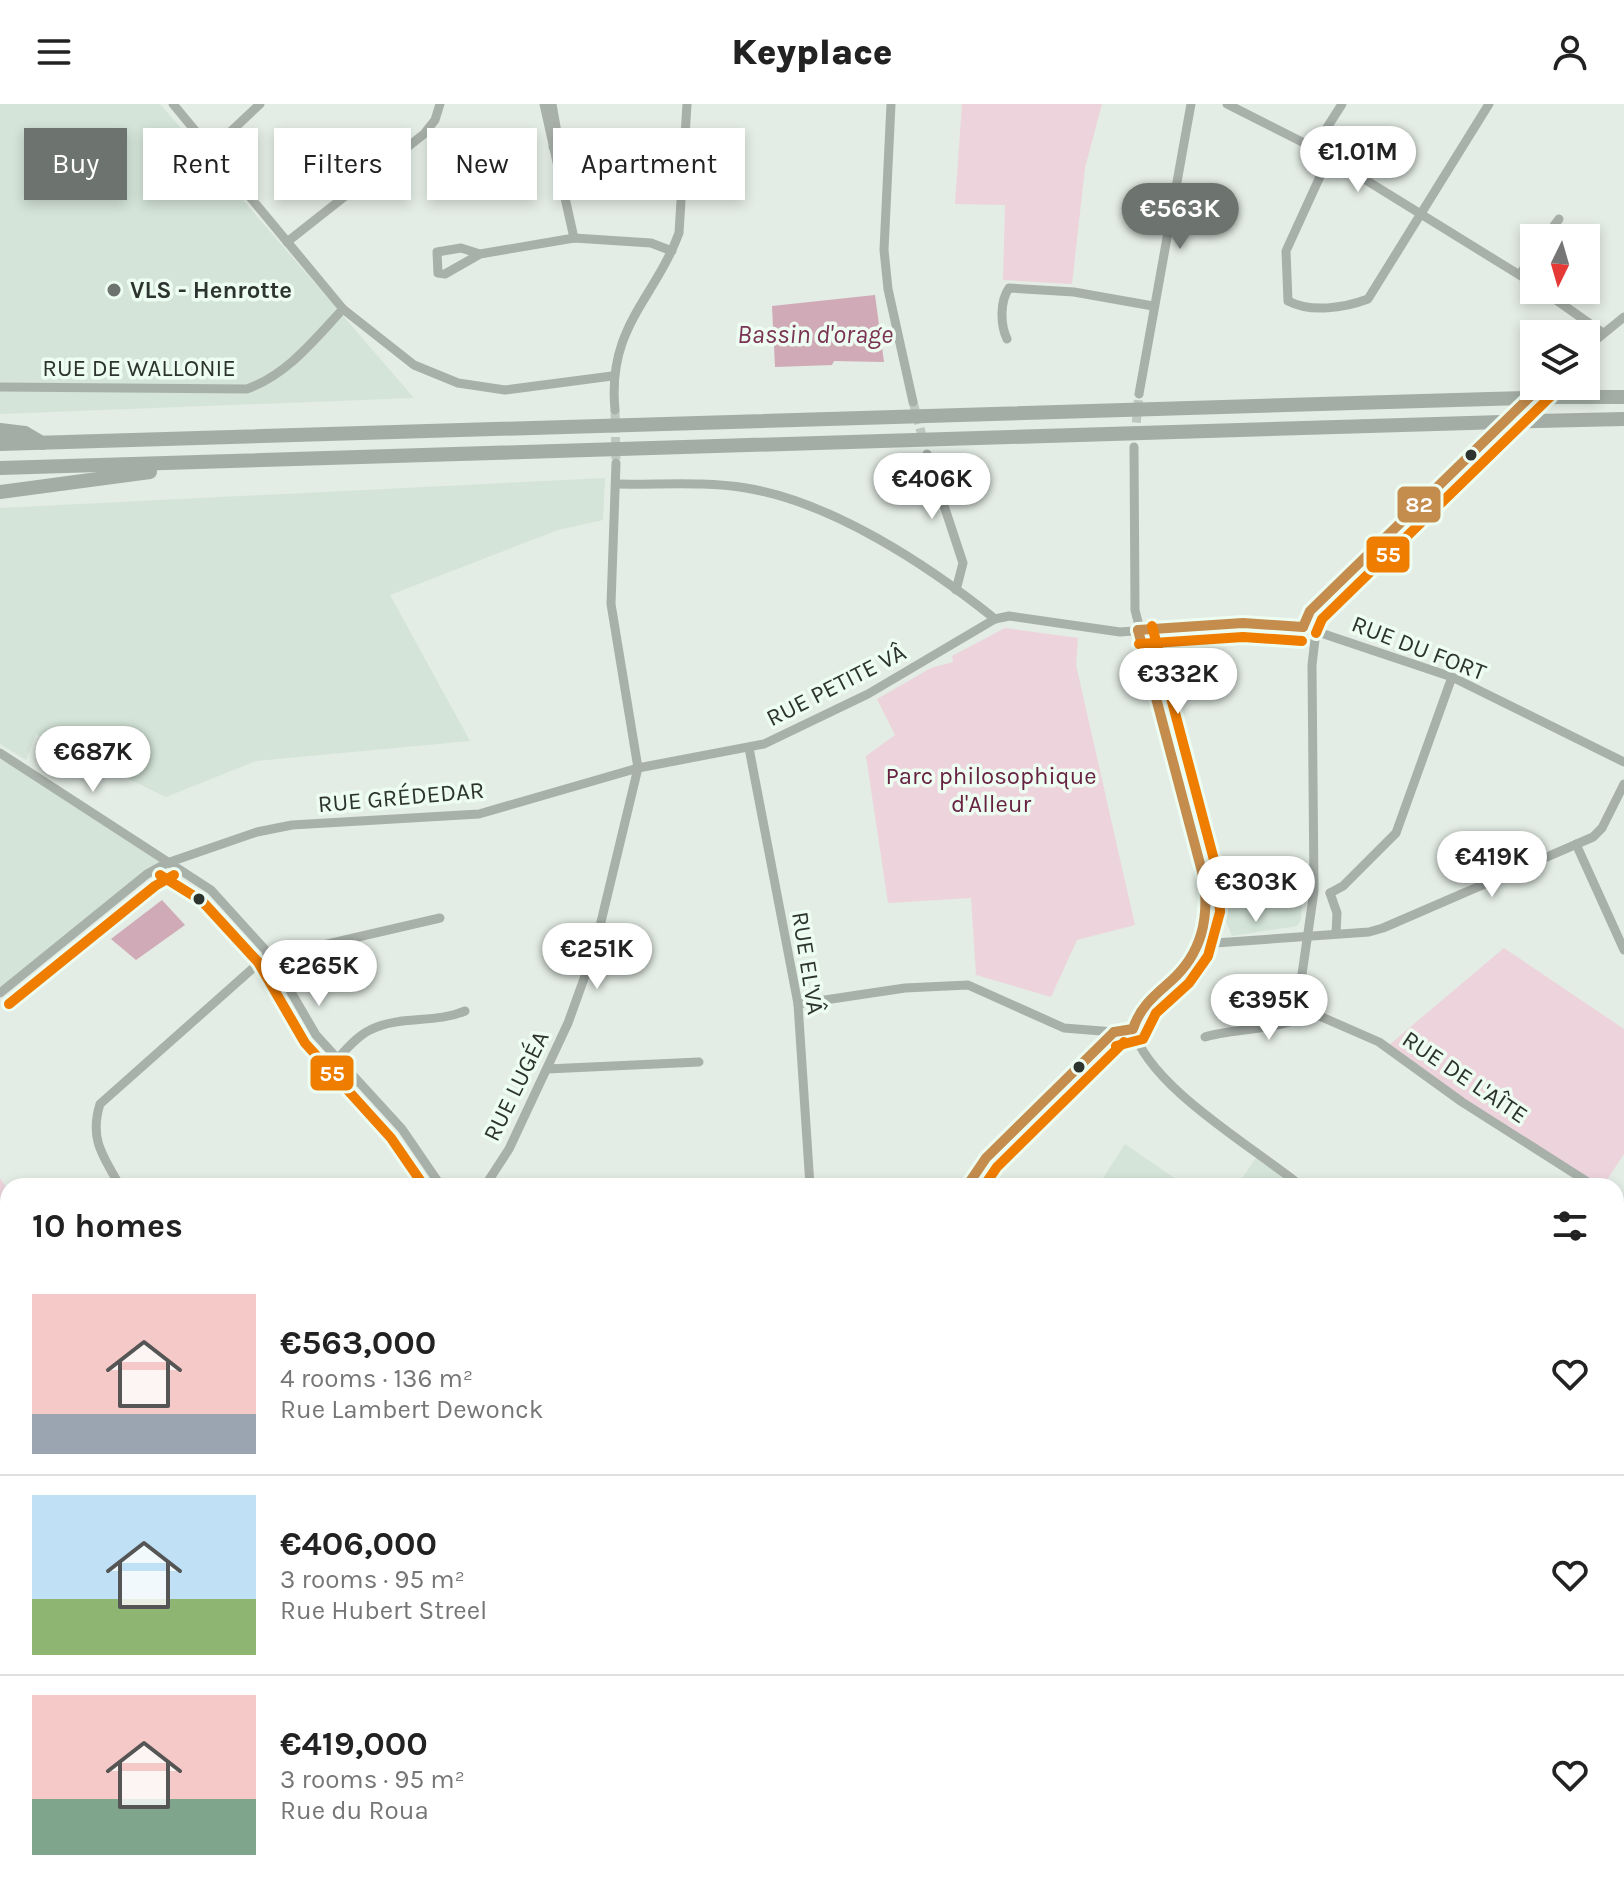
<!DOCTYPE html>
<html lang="en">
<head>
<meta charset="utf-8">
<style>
  :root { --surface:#fff; --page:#f2f2f2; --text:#222; --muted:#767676; --line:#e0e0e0; --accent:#6d746f }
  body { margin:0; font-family:Karla,sans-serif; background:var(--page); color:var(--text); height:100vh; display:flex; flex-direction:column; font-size:30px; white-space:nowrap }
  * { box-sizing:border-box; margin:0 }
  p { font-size:26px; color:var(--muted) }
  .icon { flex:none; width:44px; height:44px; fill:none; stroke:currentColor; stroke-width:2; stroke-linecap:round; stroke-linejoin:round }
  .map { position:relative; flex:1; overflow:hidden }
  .side { position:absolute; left:0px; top:1074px; width:1624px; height:714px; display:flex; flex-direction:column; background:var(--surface); border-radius:24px 24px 0 0; box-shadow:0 4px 12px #0003 }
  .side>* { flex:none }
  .top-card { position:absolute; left:24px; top:24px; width:800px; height:72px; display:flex; gap:16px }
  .needle { width:52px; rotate:185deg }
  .controls { position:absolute; left:1520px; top:120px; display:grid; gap:16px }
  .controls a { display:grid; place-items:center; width:80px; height:80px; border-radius:0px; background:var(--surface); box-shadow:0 4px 12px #0003; font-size:40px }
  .price { position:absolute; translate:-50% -68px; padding:0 18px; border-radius:28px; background:#fff; color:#222; font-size:26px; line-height:52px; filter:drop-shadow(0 2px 4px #0008) }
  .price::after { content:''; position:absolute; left:50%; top:48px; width:24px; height:18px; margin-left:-12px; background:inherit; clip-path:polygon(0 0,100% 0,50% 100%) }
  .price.selected { background:var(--accent); color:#fff }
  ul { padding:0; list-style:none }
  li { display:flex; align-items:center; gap:24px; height:200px; padding:0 32px }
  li+li { border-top:2px solid var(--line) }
  li span { display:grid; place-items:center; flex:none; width:224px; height:160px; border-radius:0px; color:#555 }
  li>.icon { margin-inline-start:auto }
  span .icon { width:96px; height:96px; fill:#fffc; stroke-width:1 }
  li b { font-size:34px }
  h2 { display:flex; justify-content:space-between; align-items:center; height:96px; padding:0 32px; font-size:34px }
  .tag { padding:0 28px; border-radius:0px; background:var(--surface); box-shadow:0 4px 12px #0003; font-size:28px; line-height:72px }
  .tag.selected { background:var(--accent); color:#fff }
  header { display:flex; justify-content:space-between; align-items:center; height:104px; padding:0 32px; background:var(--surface); font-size:36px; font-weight:800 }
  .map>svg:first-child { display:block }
  .built { fill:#d4e4d8 }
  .green { fill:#edd4dc }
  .water { fill:#d0aab7 }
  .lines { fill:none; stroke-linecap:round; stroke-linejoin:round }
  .minor-tunnel { stroke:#bfc7c1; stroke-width:9; stroke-dasharray:9 4.5; stroke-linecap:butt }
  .minor { stroke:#a8b0aa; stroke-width:9 }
  .highway { stroke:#a3ada6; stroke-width:14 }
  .highway-bridge { stroke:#a3ada6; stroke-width:14 }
  .bus-1-casing { stroke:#edfdf1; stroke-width:16 }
  .bus-2-casing { stroke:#edfdf1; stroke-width:16 }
  .bus-1 { stroke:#c48d4e; stroke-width:10 }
  .bus-2 { stroke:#ef7d00; stroke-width:10 }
  .poi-dot { fill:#6d746f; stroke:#edfdf1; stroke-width:3 }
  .bus-dot { fill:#2d332f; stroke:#edfdf1; stroke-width:3 }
  .labels { text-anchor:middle; stroke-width:7; stroke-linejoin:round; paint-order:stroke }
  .poi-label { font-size:24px; font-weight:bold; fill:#2d332f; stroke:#edfdf1; text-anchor:start }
  .street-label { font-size:24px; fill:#2d332f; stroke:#edfdf1 }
  .park-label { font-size:24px; fill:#682242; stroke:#edfdf1 }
  .water-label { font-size:26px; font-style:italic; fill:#7a3352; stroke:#edfdf1 }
  .line-badge { stroke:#edfdf1; stroke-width:3 }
  .badge-label { font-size:22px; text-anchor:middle; font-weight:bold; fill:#fff }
</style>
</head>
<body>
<header><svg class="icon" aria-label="menu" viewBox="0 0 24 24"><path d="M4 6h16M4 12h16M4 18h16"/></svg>Keyplace<svg class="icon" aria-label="person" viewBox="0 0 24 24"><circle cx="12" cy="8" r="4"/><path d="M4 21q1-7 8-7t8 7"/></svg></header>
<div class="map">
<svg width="1624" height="1787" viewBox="0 0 1624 1787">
  <rect width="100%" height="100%" fill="#e3ece5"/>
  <g class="built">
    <path d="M0,0H160L414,294L0,310Z"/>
    <path d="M605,374L603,416L558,426L390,491L470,637L256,657L166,693L36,630L26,656L0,640V404Z"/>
    <path d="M0,649L160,758L0,890Z"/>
    <path d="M1258,751L1278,780H1303L1301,816L1297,822L1232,832L1220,802L1223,799L1214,787Z"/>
    <path d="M1125,1040L1186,1082H1098Z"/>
    <path d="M1257,1052L1292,1082H1237Z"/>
  </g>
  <g class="green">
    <path d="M962,0H1102L1085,64L1072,180L1003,176L1005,101L955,100Z"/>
    <path d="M1005,524L1078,534L1076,561L1135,821L1077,836L1051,893L976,871L971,794L888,799L866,652L895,631L877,595L931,564L953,558L952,552Z"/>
    <path d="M1504,844L1624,925V1050L1603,1082H1597L1462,998L1389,941Z"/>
    <path d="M0,1074L8,1086V1398L0,1347Z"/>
    <path d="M1255,1780H1332L1309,1787H1254Z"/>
  </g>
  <g class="water">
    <path d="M875,191L884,258L834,257L832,261L775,263L772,202Z"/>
    <path d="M162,796L185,821L136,856L111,835Z"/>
  </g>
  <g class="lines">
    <g class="minor-tunnel">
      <path d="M913,298L924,339"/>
      <path d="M615,306L616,359"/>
      <path d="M1135,332L1139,290"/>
    </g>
    <g class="minor">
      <path d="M173,0L343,205L414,261L458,279L505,286L612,272"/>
      <path d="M544,0L574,134"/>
      <path d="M552,0L558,34L553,43"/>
      <path d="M891,0L884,146L888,185L913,298"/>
      <path d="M1227,0L1314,44L1534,180"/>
      <path d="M1314,44L1342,0"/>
      <path d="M211,46L260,0"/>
      <path d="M1328,55L1286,147L1288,197C1311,209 1344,204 1368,195L1489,0"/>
      <path d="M1545,134L1559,115"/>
      <path d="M287,138L424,30L435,16L440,0"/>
      <path d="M480,150L445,170L438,169L437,148L461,144L480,150L574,134L651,139L672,147"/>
      <path d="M1520,170L1534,150"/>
      <path d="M1542,186L1603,229"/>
      <path d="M1007,235C1000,220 1000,197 1009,184L1074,188L1153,202"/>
      <path d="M1586,244L1624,213"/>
      <path d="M0,283L247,285C288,270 314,236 343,205"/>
      <path d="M1139,290L1191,0"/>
      <path d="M615,306C607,223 654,196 679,129L687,0"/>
      <path d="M927,350L963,459L956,486"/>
      <path d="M616,380C658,381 704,377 746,384C832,398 928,461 995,515"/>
      <path d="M1303,523L1310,507L1541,282"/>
      <path d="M1316,527L1312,561L1314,787L1298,898L1308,907L1379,938L1462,998L1594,1082"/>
      <path d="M749,644L798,900L810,1082"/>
      <path d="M0,649L211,786L269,850L316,931L402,1025L441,1082"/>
      <path d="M1576,740L1624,846"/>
      <path d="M1330,789L1343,782L1396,729L1452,573"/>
      <path d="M1330,789L1337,809L1336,829"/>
      <path d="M1201,840L1369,828L1383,824L1593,733L1602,724L1624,680"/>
      <path d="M277,862L306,845L440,814"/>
      <path d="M0,889L147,770L167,759L257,728L292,721L479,710L638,664L764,640L868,590L995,515L1009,512L1120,528L1243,519L1303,523L1452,573L1624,658"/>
      <path d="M798,900L905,884L968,881L1064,924L1114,928L1133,925C1139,902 1148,896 1166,881C1201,853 1212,819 1204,775L1135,506L1134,343"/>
      <path d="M1133,925C1149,983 1252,1042 1301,1082"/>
      <path d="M1205,933C1231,924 1294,926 1308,907"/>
      <path d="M336,956C346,946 357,932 370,926C399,911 435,920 465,907"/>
      <path d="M547,965L699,958"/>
      <path d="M120,1082C103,1052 89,1035 100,1000L269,850"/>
      <path d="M485,1082L509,1045L568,919L594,847L638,664L611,500L616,359"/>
      <path d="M967,1082L986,1054L1114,928"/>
      <path d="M1616,1096L1624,1102"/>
      <path d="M1616,1218L1624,1211"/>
      <path d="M1616,1401H1624"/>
      <path d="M1616,1551L1624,1570"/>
      <path d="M0,1561L8,1571"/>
      <path d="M0,1652L8,1639"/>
      <path d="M1616,1706L1624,1702"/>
      <path d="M1616,1718L1624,1719"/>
      <path d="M0,1755L8,1743"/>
      <path d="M169,1780L175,1787"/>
      <path d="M1094,1780L1101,1787"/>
      <path d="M87,1787L92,1780"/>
      <path d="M143,1787L147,1780"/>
      <path d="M253,1787L259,1780"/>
      <path d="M1240,1787L1241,1780"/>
      <path d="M1421,1787L1444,1780"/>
    </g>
    <g class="highway">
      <path d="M1556,293H1624"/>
      <path d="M1537,317L1624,315"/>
      <path d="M0,326L25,329L42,339"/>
      <path d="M0,340L1489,295"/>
      <path d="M0,364L1469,319"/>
      <path d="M0,388L150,368"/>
    </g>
    <g class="highway-bridge">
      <path d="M1489,295L1556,293"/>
      <path d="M1469,319L1537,317"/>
    </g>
    <defs>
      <g id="bus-1">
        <path d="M1303,523L1310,507L1541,282"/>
        <path d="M1138,526L1243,519L1303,523"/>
        <path d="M1114,928L1133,925C1140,903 1154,892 1171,877C1202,849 1209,815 1204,775L1138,526"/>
        <path d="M967,1082L986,1054L1114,928"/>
      </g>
      <g id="bus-2">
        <path d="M1316,529L1322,515L1551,292"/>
        <path d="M1139,540L1243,533L1302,537"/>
        <path d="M160,771L202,797L258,858L305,939L391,1034L424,1082"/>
        <path d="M9,900L155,782L174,771"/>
        <path d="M1116,942L1143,935L1156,909L1189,879L1208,852L1220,808L1218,771L1152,522"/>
        <path d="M984,1082L997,1063L1124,938"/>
      </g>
    </defs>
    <use href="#bus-1" class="bus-1-casing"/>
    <use href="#bus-2" class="bus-2-casing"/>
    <use href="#bus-1" class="bus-1"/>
    <use href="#bus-2" class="bus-2"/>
  </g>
  <circle class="poi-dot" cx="114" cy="186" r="8"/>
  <g class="bus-dot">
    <circle cx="1471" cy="351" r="7"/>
    <circle cx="199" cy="795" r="7"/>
    <circle cx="1079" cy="963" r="7"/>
  </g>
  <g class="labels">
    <g class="poi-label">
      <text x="130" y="194">VLS - Henrotte</text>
    </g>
    <g class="street-label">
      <text x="139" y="272">RUE DE WALLONIE</text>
      <text transform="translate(1419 544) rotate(21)" y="8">RUE DU FORT</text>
      <text transform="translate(836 581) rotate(-27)" y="8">RUE PETITE VÂ</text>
      <text transform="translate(401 693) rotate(-5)" y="8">RUE GRÉDEDAR</text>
      <text transform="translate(808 859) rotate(81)" y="8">RUE EL'VÂ</text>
      <text transform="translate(1465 973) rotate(34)" y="8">RUE DE L'AÎTE</text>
      <text transform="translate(516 982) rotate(-64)" y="8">RUE LUGÉA</text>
    </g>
    <g class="park-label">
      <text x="991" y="680">Parc philosophique<tspan x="991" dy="28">d'Alleur</tspan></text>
    </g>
    <g class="water-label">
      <text x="815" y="239">Bassin d'orage</text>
    </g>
  </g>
  <g class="line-badge">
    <rect x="1396" y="381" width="46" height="39" rx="8" fill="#c48d4e"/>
    <rect x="1365" y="431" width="46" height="39" rx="8" fill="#ef7d00"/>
    <rect x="309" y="950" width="46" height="38" rx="8" fill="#ef7d00"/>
  </g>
  <g class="badge-label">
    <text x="1419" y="408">82</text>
    <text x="1388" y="458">55</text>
    <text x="332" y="977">55</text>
  </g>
</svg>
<div class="controls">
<a><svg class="needle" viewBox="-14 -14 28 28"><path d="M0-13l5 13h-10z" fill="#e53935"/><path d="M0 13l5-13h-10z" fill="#767676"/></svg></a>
<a><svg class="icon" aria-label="layers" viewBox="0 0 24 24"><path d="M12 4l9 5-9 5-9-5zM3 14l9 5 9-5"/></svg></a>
</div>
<b class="price" style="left:1358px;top:90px">€1.01M</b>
<b class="price selected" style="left:1180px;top:147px">€563K</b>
<b class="price" style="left:932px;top:417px">€406K</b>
<b class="price" style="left:1178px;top:612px">€332K</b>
<b class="price" style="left:93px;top:690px">€687K</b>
<b class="price" style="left:1492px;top:795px">€419K</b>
<b class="price" style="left:1256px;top:820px">€303K</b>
<b class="price" style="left:597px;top:887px">€251K</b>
<b class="price" style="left:319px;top:904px">€265K</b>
<b class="price" style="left:1269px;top:938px">€395K</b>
<div class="top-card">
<a class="tag selected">Buy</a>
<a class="tag">Rent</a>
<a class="tag">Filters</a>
<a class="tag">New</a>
<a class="tag">Apartment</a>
</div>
<section class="side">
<h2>10 homes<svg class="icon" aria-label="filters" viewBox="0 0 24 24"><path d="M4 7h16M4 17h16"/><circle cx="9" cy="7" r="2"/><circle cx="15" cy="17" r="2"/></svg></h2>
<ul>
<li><span style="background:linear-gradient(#f6c9c9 75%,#9aa5b1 0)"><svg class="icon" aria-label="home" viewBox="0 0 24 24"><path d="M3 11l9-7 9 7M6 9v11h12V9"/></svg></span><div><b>€563,000</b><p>4 rooms · 136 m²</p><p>Rue Lambert Dewonck</p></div><svg class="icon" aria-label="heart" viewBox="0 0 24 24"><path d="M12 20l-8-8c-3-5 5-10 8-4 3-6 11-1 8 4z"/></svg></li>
<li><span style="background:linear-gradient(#bfe0f5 65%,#8fb573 0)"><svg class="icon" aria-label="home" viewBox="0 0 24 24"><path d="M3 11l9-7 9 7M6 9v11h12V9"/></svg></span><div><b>€406,000</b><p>3 rooms · 95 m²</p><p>Rue Hubert Streel</p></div><svg class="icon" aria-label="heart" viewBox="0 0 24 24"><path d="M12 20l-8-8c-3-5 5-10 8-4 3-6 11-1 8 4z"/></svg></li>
<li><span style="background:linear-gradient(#f6c9c9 65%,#7fa58c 0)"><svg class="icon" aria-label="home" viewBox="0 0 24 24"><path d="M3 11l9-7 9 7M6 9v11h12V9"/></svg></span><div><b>€419,000</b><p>3 rooms · 95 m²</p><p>Rue du Roua</p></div><svg class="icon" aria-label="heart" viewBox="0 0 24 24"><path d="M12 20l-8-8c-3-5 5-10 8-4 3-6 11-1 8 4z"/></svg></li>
</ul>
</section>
</div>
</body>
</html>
